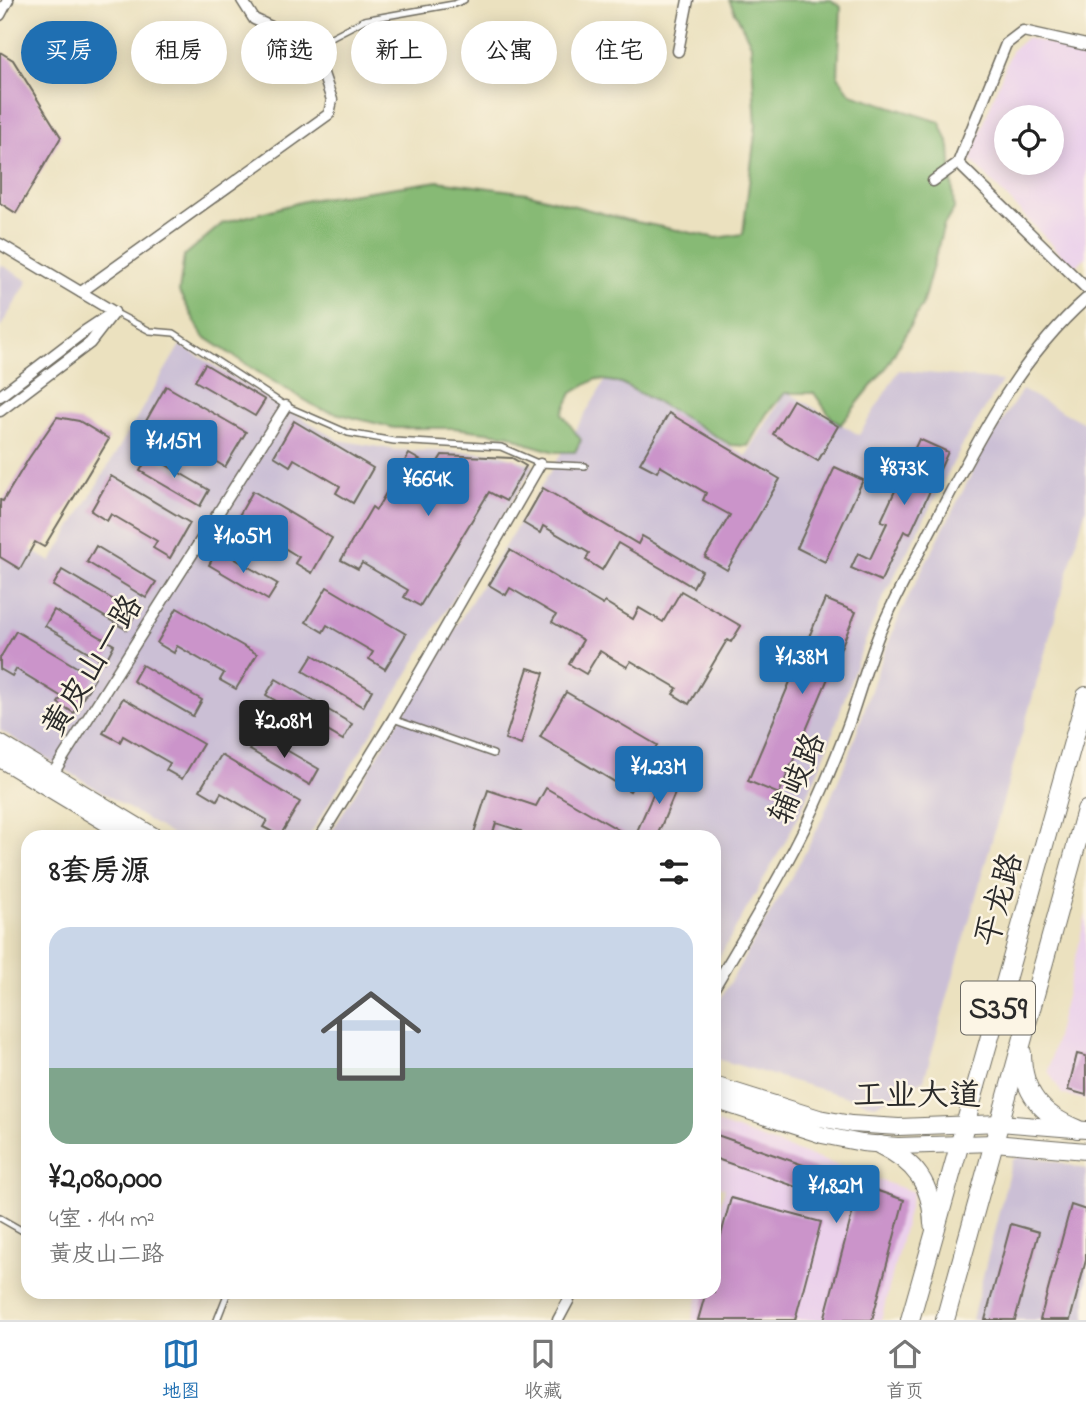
<!DOCTYPE html>
<html lang="zh">
<head>
<meta charset="utf-8">
<style>
  :root { --surface:#fff; --page:#f2f2f2; --text:#222; --muted:#767676; --line:#e0e0e0; --accent:#1f6fb2 }
  body { margin:0; font-family:"Indie Flower","LXGW WenKai TC",sans-serif; background:var(--page); color:var(--text); height:100vh; display:flex; flex-direction:column; font-size:26px; white-space:nowrap }
  * { box-sizing:border-box; margin:0 }
  p { font-size:23px; color:var(--muted) }
  .icon { flex:none; width:38px; height:38px; fill:none; stroke:currentColor; stroke-width:2; stroke-linecap:round; stroke-linejoin:round }
  .map { position:relative; flex:1; overflow:hidden }
  .sheet { position:absolute; left:21px; top:830px; width:700px; height:469px; display:flex; flex-direction:column; background:var(--surface); border-radius:21px; box-shadow:0 4px 18px #0003 }
  .sheet>* { flex:none }
  .hud { position:absolute; left:21px; top:21px; width:700px; height:63px; display:flex; gap:14px }
  .tools { position:absolute; left:994px; top:105px; display:grid; gap:14px }
  .tools a { display:grid; place-items:center; width:70px; height:70px; border-radius:50%; background:var(--surface); box-shadow:0 4px 18px #0003; font-size:35px }
  .price { position:absolute; translate:-50% -60px; padding:0 16px; border-radius:7px; background:var(--accent); color:#fff; font-size:23px; line-height:46px; filter:drop-shadow(0 2px 4px #0008) }
  .price::after { content:''; position:absolute; left:50%; top:42px; width:21px; height:16px; margin-left:-10px; background:inherit; clip-path:polygon(0 0,100% 0,50% 100%) }
  .price.selected { background:#222; color:#fff }
  ul { padding:0; list-style:none }
  li { display:grid; align-content:center; gap:14px; height:371px; padding:0 28px }
  li span { display:grid; place-items:center; height:217px; border-radius:21px; color:#555 }
  li>.icon { margin-inline-start:auto }
  span .icon { width:126px; height:126px; fill:#fffc; stroke-width:1 }
  li b { font-size:30px }
  h2 { display:flex; justify-content:space-between; align-items:center; height:84px; padding:0 28px; font-size:30px }
  .pill { padding:0 24px; border-radius:32px; background:var(--surface); box-shadow:0 4px 18px #0003; font-size:24px; line-height:63px }
  .pill.selected { background:var(--accent); color:#fff }
  .dock { display:flex; justify-content:space-around; align-items:center; height:98px; border-top:2px solid var(--line); background:var(--surface); font-size:19px; color:var(--muted) }
  .dock a { display:grid; justify-items:center; gap:4px }
  .dock .selected { color:var(--accent) }
  .map>svg:first-child { display:block }
  .built { fill:#ebd1eb; fill-rule:evenodd }
  .industrial { fill:#cbbfd5 }
  .forest { fill:#87ba74; stroke:#597250; stroke-width:2 }
  .building { fill:#cb94ca }
  .lines { fill:none; stroke-linecap:round; stroke-linejoin:round }
  .lane-casing { stroke:#6e6b5f; stroke-width:8 }
  .street-casing { stroke:#6e6b5f; stroke-width:13 }
  .secondary-casing { stroke:#6e6b5f; stroke-width:18 }
  .primary-casing { stroke:#6e6b5f; stroke-width:20 }
  .lane { stroke:#fff; stroke-width:5 }
  .street { stroke:#fff; stroke-width:10 }
  .secondary { stroke:#fff; stroke-width:16 }
  .primary { stroke:#fff; stroke-width:18 }
  .labels { text-anchor:middle; stroke-width:5; stroke-linejoin:round; paint-order:stroke }
  .shield { fill:#fcf5e5; stroke:#6a6863; stroke-width:2 }
  .shield-label { font-size:30px; font-weight:bold; fill:#2b2b2b }
  .street-label { font-size:32px; fill:#2b2b2b; stroke:#fcf5e5 }
</style>
</head>
<body>
<div class="map">
<svg width="1086" height="1320" viewBox="0 0 1086 1320">
  <rect width="100%" height="100%" fill="#fcf5e5"/>
  <filter id="ink" filterUnits="userSpaceOnUse"><feTurbulence type="fractalNoise" baseFrequency=".0143" numOctaves="2"/><feDisplacementMap in="SourceGraphic" scale="14" xChannelSelector="R" yChannelSelector="G"/><feConvolveMatrix kernelMatrix="1 2 1 2 8 2 1 2 1" color-interpolation-filters="sRGB"/></filter>
  <filter id="wash" filterUnits="userSpaceOnUse"><feTurbulence type="fractalNoise" baseFrequency=".00686" numOctaves="4" result="noise"/><feDisplacementMap in="SourceGraphic" scale="28" xChannelSelector="R" yChannelSelector="G"/><feGaussianBlur stdDeviation="1.57" result="paint"/><feColorMatrix in="noise" values="0 0 0 0 0 0 0 0 0 0 0 0 0 0 0 0 0 1.4 0 .05"/><feComposite in="paint" operator="in"/></filter>
  <g filter="url(#wash)">
    <rect width="100%" height="100%" fill="#ebe1bf"/>
    <g class="built">
      <path d="M1026,38L1086,52V257L1074,268L970,159L1011,51ZM1006,117H1052V163H1006Z"/>
      <path d="M1086,914V1100L1062,1094L1048,1071Z"/>
      <path d="M714,1122L913,1192L881,1320H692L699,1292H714V1231L725,1188L714,1185Z"/>
    </g>
    <g class="industrial">
      <path d="M0,264L28,281L0,328Z"/>
      <path d="M180,345L339,440L396,450L496,453L534,465L309,836H174L0,730V531L51,562Z"/>
      <path d="M899,370L1002,381L965,440L882,600L857,662L828,747L799,815L785,842L714,966V836H329L610,373L746,456L786,391L859,435Z"/>
      <path d="M1022,390L1086,424V508L924,1080L875,1105L714,1058V1010L805,853L819,825L849,755L878,669L902,609L984,450Z"/>
      <path d="M1024,1154L1086,1169V1320H972L1012,1160Z"/>
    </g>
    <path class="forest" d="M729,0H831L841,7L838,76L851,94L940,122L950,147L954,209L944,225L922,305L886,368L840,425L831,417L814,393H785L767,413L748,446L731,445L673,411L621,383L596,379L572,393L562,414L581,440L575,452H555L528,444L510,435L454,428H394L320,409L261,374L203,336L179,292L184,256L223,223L308,200L438,181L527,193L627,220L717,238L743,234L756,125L751,44Z"/>
    <g id="blocks">
      <g class="building">
        <path d="M0,52L13,60L61,137L16,213L0,203Z"/>
        <path d="M205,364L265,400L255,416L195,381Z"/>
        <path d="M166,386L246,432L225,467L208,457L212,451L166,424L162,430L146,421Z"/>
        <path d="M793,400L838,426L818,461L773,434Z"/>
        <path d="M669,413L780,479L727,570L705,557L730,515L703,500L706,493L660,466L657,472L640,463Z"/>
        <path d="M57,417L79,421L109,439L44,547L35,542L20,569L0,557V500L3,501L29,458Z"/>
        <path d="M294,421L373,468L353,503L336,493L340,486L294,459L290,466L274,456Z"/>
        <path d="M919,439L948,452L910,534L904,531L881,581L851,568L858,553L870,559L887,523L881,521Z"/>
        <path d="M409,454L434,468L442,455L512,458L526,466L506,501L489,492L420,606L404,597L408,590L362,563L358,569L341,560L372,507L376,510Z"/>
        <path d="M149,455L209,490L200,506L140,471Z"/>
        <path d="M835,467L863,480L825,562L797,548Z"/>
        <path d="M111,476L190,523L170,558L153,548L157,541L111,514L107,521L91,511Z"/>
        <path d="M543,488L638,544L642,536L702,571L693,587L618,543L602,570L586,560L589,553L543,526L540,533L523,523Z"/>
        <path d="M253,491L332,538L312,573L295,563L299,557L253,529L249,536L233,526Z"/>
        <path d="M96,546L156,582L146,598L87,562Z"/>
        <path d="M218,549L278,584L268,600L209,565Z"/>
        <path d="M510,550L603,605L605,602L633,619L639,608L663,622L681,591L741,626L731,642L727,640L689,704L673,694L677,688L631,661L627,667L600,651L586,674L569,664L583,640L552,622L556,615L510,588L506,595L489,585Z"/>
        <path d="M62,570L136,613L127,630L53,586Z"/>
        <path d="M327,587L406,634L385,669L369,659L373,652L327,625L323,632L306,622Z"/>
        <path d="M825,599L856,612L779,794L748,781Z"/>
        <path d="M177,608L257,654L236,689L220,680L224,673L177,646L174,653L157,643Z"/>
        <path d="M54,610L114,645L105,662L45,626Z"/>
        <path d="M16,631L95,678L74,713L58,703L62,697L16,669L12,676L0,669V658Z"/>
        <path d="M313,655L372,690L363,707L303,671Z"/>
        <path d="M142,665L202,700L193,716L133,681Z"/>
        <path d="M528,668L544,673L521,745L505,739Z"/>
        <path d="M276,679L352,724L343,740L266,695Z"/>
        <path d="M566,692L657,745L630,791L540,737Z"/>
        <path d="M123,698L203,744L182,779L166,770L170,763L123,736L120,742L103,733Z"/>
        <path d="M259,734L319,769L310,785L250,750Z"/>
        <path d="M221,755L300,802L280,836L263,827L267,820L221,793L217,800L200,790Z"/>
        <path d="M663,771L681,779L657,836H635Z"/>
        <path d="M546,788L629,836H518L521,831L496,823L492,836H473L488,790L536,806Z"/>
        <path d="M1077,1054L1086,1056V1095L1068,1090Z"/>
        <path d="M714,1134L904,1200L872,1320H824L854,1207L714,1158Z"/>
        <path d="M731,1198L821,1222L795,1320H698L706,1292H714V1261Z"/>
        <path d="M1071,1205L1086,1210V1260L1070,1320H1040Z"/>
        <path d="M1011,1224L1039,1232L1015,1320H985Z"/>
      </g>
    </g>
  </g>
  <g filter="url(#ink)">
    <use href="#blocks" fill-opacity="0" stroke="#6e6b5f" stroke-width="2"/>
    <g class="lines">
      <defs>
        <g id="lane">
          <path d="M314,46L364,20L454,4L464,0"/>
          <path d="M114,312L150,331L174,333L286,406L348,433L394,441L501,447L540,464L585,466"/>
          <path d="M393,719L493,754"/>
          <path d="M0,1218L28,1234"/>
          <path d="M217,1320L228,1292"/>
        </g>
        <g id="street">
          <path d="M0,15L8,0"/>
          <path d="M678,51L688,0"/>
          <path d="M958,163L1086,288"/>
          <path d="M933,181L958,163L1006,44L1023,31L1086,45"/>
          <path d="M0,244L114,312"/>
          <path d="M81,292L329,114L332,100L314,47L254,19L242,0"/>
          <path d="M0,396L85,331L106,317"/>
          <path d="M0,411L90,343L114,312"/>
          <path d="M52,775L286,406"/>
          <path d="M321,836L393,719L540,464"/>
          <path d="M714,988C752,923 793,858 823,788C832,766 842,743 850,720C860,691 868,662 879,634C896,594 918,555 938,516C979,438 1019,358 1086,299"/>
          <path d="M558,1320L573,1292"/>
        </g>
        <g id="secondary">
          <path d="M0,743L154,836"/>
          <path d="M0,759L128,836"/>
          <path d="M714,1085L819,1118L851,1124L899,1127L1000,1123L1086,1130"/>
          <path d="M714,1100L822,1135L862,1143L898,1146L994,1143L1086,1151"/>
        </g>
        <g id="primary">
          <path d="M1022,1053C1022,1093 1042,1115 1077,1129"/>
          <path d="M880,1145C915,1162 932,1184 933,1224"/>
          <path d="M910,1320L1086,696"/>
          <path d="M945,1320L1086,810"/>
        </g>
      </defs>
      <use href="#lane" class="lane-casing"/>
      <use href="#street" class="street-casing"/>
      <use href="#secondary" class="secondary-casing"/>
      <use href="#primary" class="primary-casing"/>
      <use href="#lane" class="lane"/>
      <use href="#street" class="street"/>
      <use href="#secondary" class="secondary"/>
      <use href="#primary" class="primary"/>
    </g>
  </g>
  <g class="labels">
    <rect class="shield" x="961" y="981.5" width="74" height="53" rx="5"/>
    <g class="shield-label">
      <text x="998" y="1018">S359</text>
    </g>
    <g class="street-label">
      <text transform="translate(91 665) rotate(-58)" y="11">黄皮山一路</text>
      <text transform="translate(796 778) rotate(-67)" y="11">辅岐路</text>
      <text transform="translate(998 899) rotate(-74)" y="11">平龙路</text>
      <text x="917" y="1105">工业大道</text>
    </g>
  </g>
</svg>
<div class="tools">
<a><svg class="icon" aria-label="locate" viewBox="0 0 24 24"><circle cx="12" cy="12" r="6"/><path d="M12 2v4M12 18v4M2 12h4M18 12h4"/></svg></a>
</div>
<b class="price" style="left:174px;top:480px">¥1.15M</b>
<b class="price" style="left:904px;top:507px">¥873K</b>
<b class="price" style="left:428px;top:518px">¥664K</b>
<b class="price" style="left:243px;top:575px">¥1.05M</b>
<b class="price" style="left:802px;top:696px">¥1.38M</b>
<b class="price selected" style="left:284px;top:760px">¥2.08M</b>
<b class="price" style="left:659px;top:806px">¥1.23M</b>
<b class="price" style="left:836px;top:1225px">¥1.82M</b>
<div class="hud">
<a class="pill selected">买房</a>
<a class="pill">租房</a>
<a class="pill">筛选</a>
<a class="pill">新上</a>
<a class="pill">公寓</a>
<a class="pill">住宅</a>
</div>
<section class="sheet">
<h2>8套房源<svg class="icon" aria-label="filters" viewBox="0 0 24 24"><path d="M4 7h16M4 17h16"/><circle cx="9" cy="7" r="2"/><circle cx="15" cy="17" r="2"/></svg></h2>
<ul>
<li><span style="background:linear-gradient(#c9d6e8 65%,#7fa58c 0)"><svg class="icon" aria-label="home" viewBox="0 0 24 24"><path d="M3 11l9-7 9 7M6 9v11h12V9"/></svg></span><div><b>¥2,080,000</b><p>4室 · 144 m²</p><p>黄皮山二路</p></div></li>
</ul>
</section>
</div>
<nav class="dock">
<a class="selected"><svg class="icon" aria-label="map" viewBox="0 0 24 24"><path d="M3 6l6-2 6 2 6-2v14l-6 2-6-2-6 2zM9 4v14M15 6v14"/></svg>地图</a>
<a><svg class="icon" aria-label="saved" viewBox="0 0 24 24"><path d="M7 4h10v16l-5-4-5 4z"/></svg>收藏</a>
<a><svg class="icon" aria-label="home" viewBox="0 0 24 24"><path d="M3 11l9-7 9 7M6 9v11h12V9"/></svg>首页</a>
</nav>
</body>
</html>
